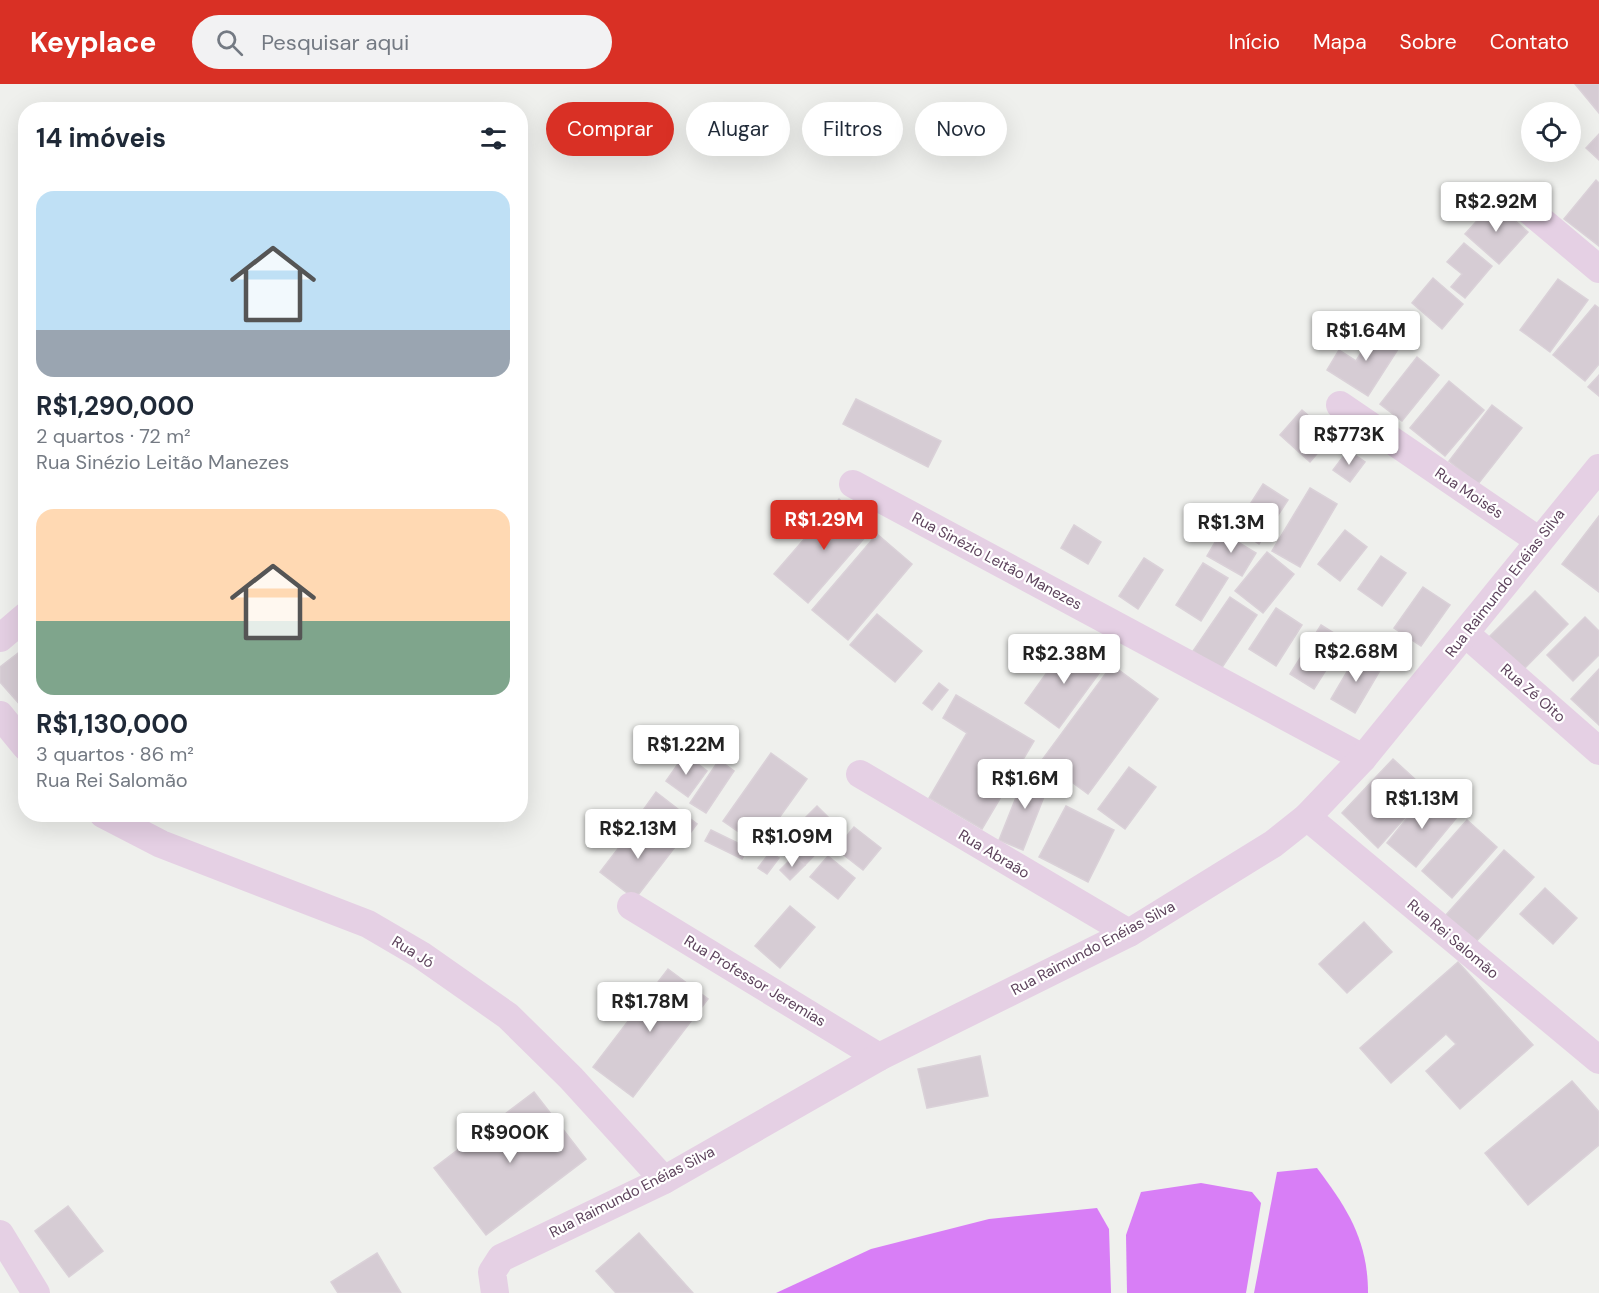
<!DOCTYPE html>
<html lang="pt">
<head>
<meta charset="utf-8">
<style>
  :root { --surface:#fff; --page:#f2f2f3; --text:#1f2937; --muted:#747a83; --accent:#d93025 }
  body { margin:0; font-family:"DM Sans",sans-serif; background:var(--page); color:var(--text); height:100vh; display:flex; flex-direction:column; font-size:22px; white-space:nowrap }
  * { box-sizing:border-box; margin:0 }
  p { font-size:20px; color:var(--muted) }
  .icon { flex:none; width:33px; height:33px; fill:none; stroke:currentColor; stroke-width:2; stroke-linecap:round; stroke-linejoin:round }
  .map { position:relative; flex:1; overflow:hidden }
  .panel { position:absolute; left:18px; top:18px; width:510px; height:720px; display:flex; flex-direction:column; background:var(--surface); border-radius:24px; box-shadow:0 6px 24px #0002 }
  .panel>* { flex:none }
  .top-card { position:absolute; left:546px; top:18px; width:570px; height:54px; display:flex; gap:12px }
  .controls { position:absolute; left:1521px; top:18px; display:grid; gap:12px }
  .controls a { display:grid; place-items:center; width:60px; height:60px; border-radius:50%; background:var(--surface); box-shadow:0 6px 24px #0002; font-size:30px }
  .price { position:absolute; translate:-50% -51px; padding:0 14px; border-radius:6px; background:#fff; color:#222; font-size:20px; line-height:39px; filter:drop-shadow(0 2px 3px #0008) }
  .price::after { content:''; position:absolute; left:50%; top:36px; width:18px; height:14px; margin-left:-9px; background:inherit; clip-path:polygon(0 0,100% 0,50% 100%) }
  .price.on { background:var(--accent); color:#fff }
  ul { padding:0; list-style:none }
  li { display:grid; align-content:center; gap:12px; height:318px; padding:0 18px }
  li span { display:grid; place-items:center; height:186px; border-radius:18px; color:#555 }
  li>.icon { margin-inline-start:auto }
  span .icon { width:108px; height:108px; fill:#fffc; stroke-width:1 }
  li b { font-size:26px }
  h2 { display:flex; justify-content:space-between; align-items:center; height:72px; padding:0 18px; font-size:26px }
  .pill { padding:0 21px; border-radius:27px; background:var(--surface); box-shadow:0 6px 24px #0002; font-size:21px; line-height:54px }
  .pill.on { background:var(--accent); color:#fff }
  header { display:flex; align-items:center; gap:36px; box-sizing:border-box; height:84px; padding:0 30px; background:var(--accent); color:#fff }
  header strong { font-size:28px }
  nav { display:flex; gap:33px; margin-inline-start:auto; font-size:21px }
  .search { width:420px; height:54px; background:var(--page); display:flex; align-items:center; gap:15px; box-sizing:border-box; padding:0 21px; border-radius:33px; color:var(--muted); font-size:22px }
  .map>svg:first-child { display:block }
  .water { fill:#d87ef6 }
  .building { fill:#d6ccd4; stroke:#dad1d8; stroke-width:1.5 }
  .lines { fill:none; stroke-linecap:round; stroke-linejoin:round }
  .minor { stroke:#e5d0e4; stroke-width:28 }
  .labels { text-anchor:middle; stroke-width:4.5; stroke-linejoin:round; paint-order:stroke }
  .street-label { font-size:15px; fill:#5d435c; stroke:#fff }
</style>
</head>
<body>
<header>
<strong>Keyplace</strong>
<div class="search"><svg class="icon" aria-label="search" viewBox="0 0 24 24"><circle cx="10" cy="10" r="6"/><path d="M15 15l6 6"/></svg>Pesquisar aqui</div>
<nav><a>Início</a><a>Mapa</a><a>Sobre</a><a>Contato</a></nav>
</header>
<div class="map">
<svg width="1599" height="1209" viewBox="0 0 1599 1209">
  <rect width="100%" height="100%" fill="#eff0ed"/>
  <g class="water">
    <path d="M1317,1084C1348,1125 1368,1157 1368,1209H1254L1277,1088Z"/>
    <path d="M1201,1099L1252,1108L1261,1119L1246,1209H1127L1126,1151L1141,1108Z"/>
    <path d="M1097,1124L1109,1145L1111,1209H776L871,1165L989,1135Z"/>
  </g>
  <g class="building">
    <path d="M1575,0H1599V29Z"/>
    <path d="M1599,50V76L1586,64Z"/>
    <path d="M1596,96L1599,99V162L1564,135Z"/>
    <path d="M1494,118L1528,148L1499,180L1465,150Z"/>
    <path d="M1464,159L1492,182L1465,214L1451,203L1462,190L1447,178Z"/>
    <path d="M1433,194L1463,220L1442,245L1412,219Z"/>
    <path d="M1558,195L1588,216L1550,268L1520,246Z"/>
    <path d="M1595,221L1599,224V280L1585,297L1553,271Z"/>
    <path d="M1377,243L1402,259L1368,312L1327,286L1339,266L1356,277Z"/>
    <path d="M1417,273L1439,291L1402,337L1380,320Z"/>
    <path d="M1599,291V312L1588,303Z"/>
    <path d="M1449,297L1484,326L1445,372L1410,344Z"/>
    <path d="M856,315L941,357L928,383L843,340Z"/>
    <path d="M1492,321L1522,344L1478,400L1449,377Z"/>
    <path d="M1302,326L1332,352L1310,378L1280,351Z"/>
    <path d="M1348,366L1365,378L1350,398L1333,386Z"/>
    <path d="M1263,400L1288,416L1259,460L1235,444Z"/>
    <path d="M1310,404L1337,420L1300,483L1272,467Z"/>
    <path d="M839,415L873,444L808,519L774,490Z"/>
    <path d="M1599,432V508L1562,480Z"/>
    <path d="M1074,441L1101,458L1088,480L1061,464Z"/>
    <path d="M1345,446L1367,463L1340,497L1318,480Z"/>
    <path d="M1221,448L1256,469L1242,492L1207,472Z"/>
    <path d="M877,450L912,480L848,556L812,526Z"/>
    <path d="M1267,468L1294,490L1263,529L1235,507Z"/>
    <path d="M1381,472L1406,489L1382,522L1358,505Z"/>
    <path d="M1144,474L1163,486L1138,525L1119,512Z"/>
    <path d="M1203,479L1228,494L1201,537L1176,521Z"/>
    <path d="M1423,503L1450,521L1421,562L1394,544Z"/>
    <path d="M1535,507L1568,540L1523,586L1489,553Z"/>
    <path d="M1230,513L1257,531L1221,585L1193,567Z"/>
    <path d="M1276,524L1302,541L1276,582L1249,565Z"/>
    <path d="M877,530L922,567L895,598L850,561Z"/>
    <path d="M1585,533L1599,547V571L1573,597L1547,571Z"/>
    <path d="M1321,541L1345,556L1314,605L1290,590Z"/>
    <path d="M1068,559L1103,584L1059,644L1025,619Z"/>
    <path d="M26,563V620L22,623L0,598V583Z"/>
    <path d="M1358,569L1382,583L1355,629L1331,615Z"/>
    <path d="M1112,581L1158,615L1088,710L1042,676Z"/>
    <path d="M1599,585V641L1571,615Z"/>
    <path d="M939,599L948,606L932,626L923,619Z"/>
    <path d="M956,611L1034,657L982,745L929,714L967,649L943,634Z"/>
    <path d="M771,669L807,695L759,762L723,737Z"/>
    <path d="M685,670L707,687L688,713L666,697Z"/>
    <path d="M1393,675L1430,709H1427L1378,764L1342,729Z"/>
    <path d="M719,676L734,687L706,729L690,719Z"/>
    <path d="M1129,683L1156,703L1125,745L1098,725Z"/>
    <path d="M1027,686L1051,695L1023,766L999,756Z"/>
    <path d="M656,708L697,740L682,760L641,729Z"/>
    <path d="M1427,709L1457,733L1416,783L1387,759Z"/>
    <path d="M817,722L840,745L805,781L781,758Z"/>
    <path d="M1066,722L1114,746L1088,798L1039,773Z"/>
    <path d="M640,736L675,763L635,815L600,788Z"/>
    <path d="M1467,736L1497,763L1452,814L1422,787Z"/>
    <path d="M854,743L881,764L863,786L836,765Z"/>
    <path d="M711,746L748,764L742,775L705,757Z"/>
    <path d="M1504,766L1534,793L1475,859L1445,832Z"/>
    <path d="M770,768L779,774L767,790L758,784Z"/>
    <path d="M794,772L805,781L790,796L780,786Z"/>
    <path d="M828,772L855,794L838,815L810,793Z"/>
    <path d="M1545,804L1577,834L1553,860L1520,830Z"/>
    <path d="M790,822L815,843L780,884L755,862Z"/>
    <path d="M1364,838L1392,868L1347,909L1319,880Z"/>
    <path d="M1458,878L1533,961L1460,1025L1426,987L1456,960L1446,950L1391,999L1360,964Z"/>
    <path d="M668,885L708,915L633,1013L593,983Z"/>
    <path d="M980,972L988,1012L927,1024L918,985Z"/>
    <path d="M1572,997L1599,1028V1061L1528,1121L1485,1069Z"/>
    <path d="M534,1008L586,1075L486,1151L434,1084Z"/>
    <path d="M68,1122L103,1167L69,1193L35,1147Z"/>
    <path d="M639,1149L693,1209H616L596,1187Z"/>
    <path d="M377,1169L401,1209H338L331,1198Z"/>
  </g>
  <g class="lines">
    <g class="minor">
      <path d="M1525,123L1599,185"/>
      <path d="M1340,321L1538,456"/>
      <path d="M853,400L1363,674"/>
      <path d="M1466,550L1599,667"/>
      <path d="M0,554L26,532"/>
      <path d="M0,631L26,663"/>
      <path d="M860,690L1129,849"/>
      <path d="M103,730L161,760L368,840L421,871L508,932L571,994L664,1096"/>
      <path d="M1307,733L1599,976"/>
      <path d="M631,822L879,973"/>
      <path d="M0,1150L36,1209"/>
      <path d="M495,1209L492,1188L501,1174L664,1096L879,973L1129,849L1273,760L1307,733L1363,674L1599,384"/>
    </g>
  </g>
  <g class="labels">
    <g class="street-label">
      <text transform="translate(1469 409) rotate(34)" y="5">Rua Moisés</text>
      <text transform="translate(997 477) rotate(28)" y="5">Rua Sinézio Leitão Manezes</text>
      <text transform="translate(1505 499) rotate(-52)" y="5">Rua Raimundo Enéias Silva</text>
      <text transform="translate(1533 609) rotate(41)" y="5">Rua Zé Oito</text>
      <text transform="translate(994 770) rotate(31)" y="5">Rua Abraão</text>
      <text transform="translate(1453 855) rotate(40)" y="5">Rua Rei Salomão</text>
      <text transform="translate(1093 864) rotate(-28)" y="5">Rua Raimundo Enéias Silva</text>
      <text transform="translate(413 868) rotate(32)" y="5">Rua Jó</text>
      <text transform="translate(755 897) rotate(31)" y="5">Rua Professor Jeremias</text>
      <text transform="translate(632 1108) rotate(-27)" y="5">Rua Raimundo Enéias Silva</text>
    </g>
  </g>
</svg>
<div class="controls">
<a><svg class="icon" aria-label="locate" viewBox="0 0 24 24"><circle cx="12" cy="12" r="6"/><path d="M12 2v4M12 18v4M2 12h4M18 12h4"/></svg></a>
</div>
<b class="price" style="left:1496px;top:149px">R$2.92M</b>
<b class="price" style="left:1366px;top:278px">R$1.64M</b>
<b class="price" style="left:1349px;top:382px">R$773K</b>
<b class="price on" style="left:824px;top:467px">R$1.29M</b>
<b class="price" style="left:1231px;top:470px">R$1.3M</b>
<b class="price" style="left:1356px;top:599px">R$2.68M</b>
<b class="price" style="left:1064px;top:601px">R$2.38M</b>
<b class="price" style="left:686px;top:692px">R$1.22M</b>
<b class="price" style="left:1025px;top:726px">R$1.6M</b>
<b class="price" style="left:1422px;top:746px">R$1.13M</b>
<b class="price" style="left:638px;top:776px">R$2.13M</b>
<b class="price" style="left:792px;top:784px">R$1.09M</b>
<b class="price" style="left:650px;top:949px">R$1.78M</b>
<b class="price" style="left:510px;top:1080px">R$900K</b>
<div class="top-card">
<a class="pill on">Comprar</a>
<a class="pill">Alugar</a>
<a class="pill">Filtros</a>
<a class="pill">Novo</a>
</div>
<section class="panel">
<h2>14 imóveis<svg class="icon" aria-label="filters" viewBox="0 0 24 24"><path d="M4 7h16M4 17h16"/><circle cx="9" cy="7" r="2"/><circle cx="15" cy="17" r="2"/></svg></h2>
<ul>
<li><span style="background:linear-gradient(#bfe0f5 75%,#9aa5b1 0)"><svg class="icon" aria-label="home" viewBox="0 0 24 24"><path d="M3 11l9-7 9 7M6 9v11h12V9"/></svg></span><div><b>R$1,290,000</b><p>2 quartos · 72 m²</p><p>Rua Sinézio Leitão Manezes</p></div></li>
<li><span style="background:linear-gradient(#ffd9b3 60%,#7fa58c 0)"><svg class="icon" aria-label="home" viewBox="0 0 24 24"><path d="M3 11l9-7 9 7M6 9v11h12V9"/></svg></span><div><b>R$1,130,000</b><p>3 quartos · 86 m²</p><p>Rua Rei Salomão</p></div></li>
</ul>
</section>
</div>
</body>
</html>
